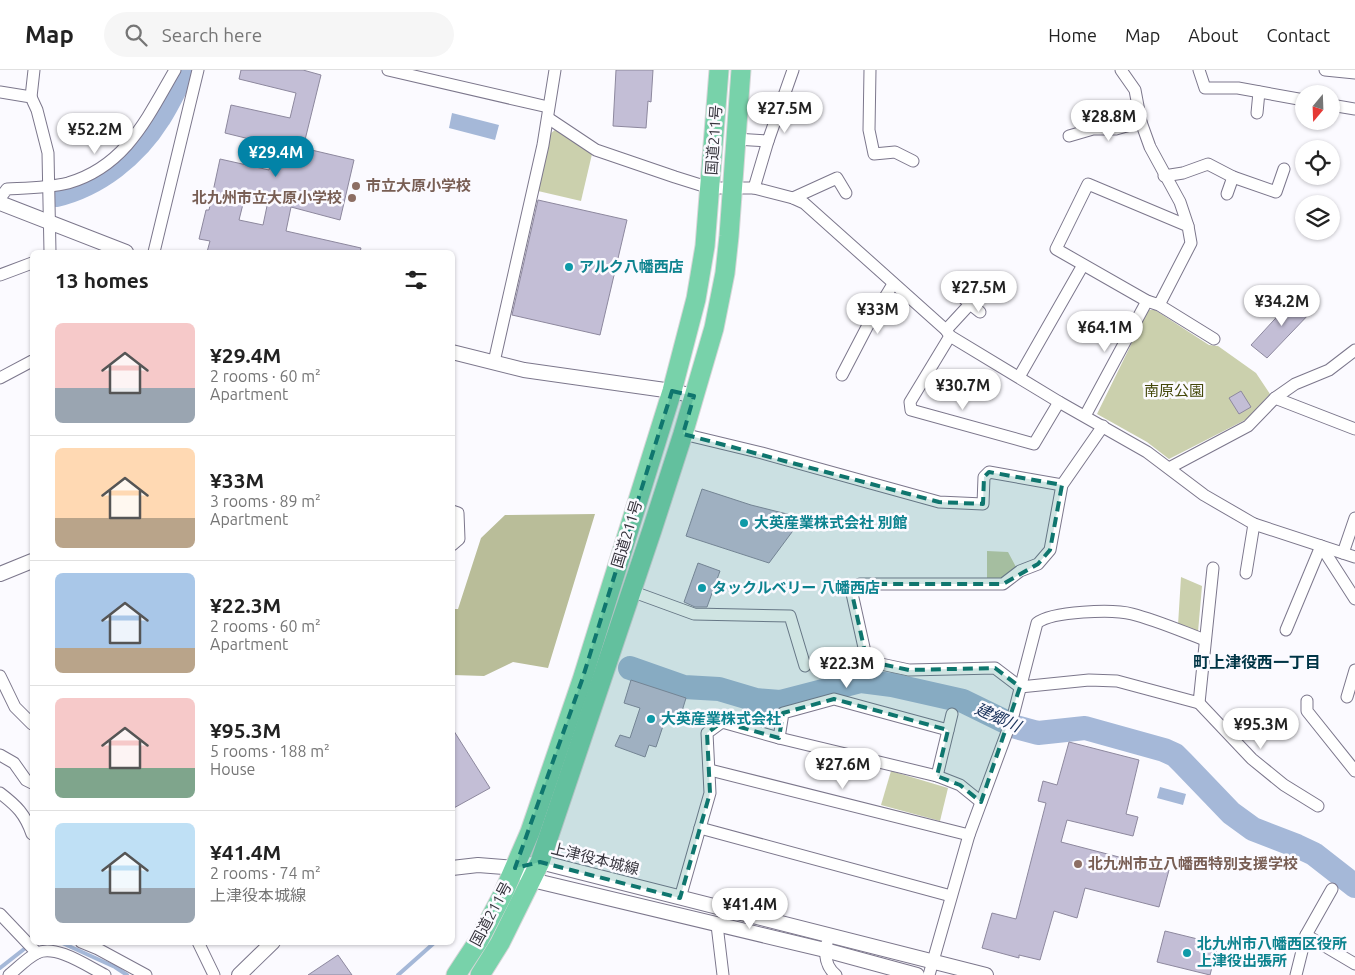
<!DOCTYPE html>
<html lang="en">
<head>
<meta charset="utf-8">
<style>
  :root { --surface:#fff; --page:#f6f6f6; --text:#222; --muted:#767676; --line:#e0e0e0; --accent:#0283a7 }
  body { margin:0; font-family:Ubuntu,"Noto Sans JP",sans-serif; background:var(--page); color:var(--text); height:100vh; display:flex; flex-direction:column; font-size:19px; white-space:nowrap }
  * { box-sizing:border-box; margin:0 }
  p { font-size:16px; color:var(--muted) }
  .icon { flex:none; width:28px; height:28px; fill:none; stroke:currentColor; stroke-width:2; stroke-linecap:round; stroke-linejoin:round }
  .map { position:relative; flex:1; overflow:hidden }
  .details { position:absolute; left:30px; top:180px; width:425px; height:695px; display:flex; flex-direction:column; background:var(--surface); border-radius:8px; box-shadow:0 1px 4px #0004 }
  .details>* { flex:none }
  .needle { width:32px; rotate:199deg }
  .controls { position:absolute; left:1295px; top:15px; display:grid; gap:10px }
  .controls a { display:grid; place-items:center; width:45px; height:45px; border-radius:50%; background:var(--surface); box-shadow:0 1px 4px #0004; font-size:25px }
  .price { position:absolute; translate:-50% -42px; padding:0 11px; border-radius:18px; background:#fff; color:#222; font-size:16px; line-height:32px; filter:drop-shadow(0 1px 2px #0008) }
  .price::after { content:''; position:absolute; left:50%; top:30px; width:15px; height:11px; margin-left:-8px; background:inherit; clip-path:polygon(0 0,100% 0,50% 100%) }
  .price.on { background:var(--accent); color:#fff }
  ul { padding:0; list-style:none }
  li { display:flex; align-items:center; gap:15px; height:125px; padding:0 25px }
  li+li { border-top:1px solid var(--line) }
  li span { display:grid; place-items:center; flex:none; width:140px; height:100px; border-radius:8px; color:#555 }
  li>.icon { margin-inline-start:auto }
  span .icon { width:60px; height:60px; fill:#fffc; stroke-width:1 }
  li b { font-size:21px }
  h2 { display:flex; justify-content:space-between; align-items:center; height:60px; padding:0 25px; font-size:21px }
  header { display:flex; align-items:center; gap:30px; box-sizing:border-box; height:70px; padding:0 25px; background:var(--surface); border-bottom:1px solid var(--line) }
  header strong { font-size:24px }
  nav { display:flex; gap:28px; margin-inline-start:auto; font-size:18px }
  .search { width:350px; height:45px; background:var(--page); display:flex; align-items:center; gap:12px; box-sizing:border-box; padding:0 18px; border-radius:28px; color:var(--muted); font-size:19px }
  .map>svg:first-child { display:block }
  .green { fill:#cbd0ad }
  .forest { fill:#b9bd99 }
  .water { fill:#a5b8d8 }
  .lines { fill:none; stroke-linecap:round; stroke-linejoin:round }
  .stream { stroke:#a5b8d8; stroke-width:4 }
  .river { stroke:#a5b8d8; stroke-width:24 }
  .building { fill:#c3bed6; stroke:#8d889e; fill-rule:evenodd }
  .minor-casing { stroke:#7c778c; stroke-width:13 }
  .tertiary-casing { stroke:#7c778c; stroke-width:16 }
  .trunk-casing { stroke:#d7d6d8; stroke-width:21 }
  .minor { stroke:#fff; stroke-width:11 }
  .tertiary { stroke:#fff; stroke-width:14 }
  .trunk { stroke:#78d2aa; stroke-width:19 }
  .marked { fill:#0f766e; fill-opacity:0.2; stroke:#0f766e; stroke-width:4; stroke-dasharray:10 6; stroke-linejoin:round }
  .education-dot { fill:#8d6e63; stroke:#fbfaff; stroke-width:2 }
  .culture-dot { fill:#0f9aa8; stroke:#fbfaff; stroke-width:2 }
  .labels { text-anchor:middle; stroke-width:5; stroke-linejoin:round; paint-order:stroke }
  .street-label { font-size:15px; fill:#36343d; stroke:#fbfaff }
  .education-label { font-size:15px; font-weight:bold; fill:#785e54; stroke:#fbfaff; text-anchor:start }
  .culture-label { font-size:15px; font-weight:bold; fill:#0d838f; stroke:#fbfaff; text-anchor:start }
  .park-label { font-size:15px; fill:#44480a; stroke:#fbfaff }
  .neighbourhood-label { font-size:16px; font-weight:bold; fill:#003546; stroke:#fbfaff }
  .water-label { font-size:16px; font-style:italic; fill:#19325b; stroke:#fbfaff }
</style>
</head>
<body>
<header>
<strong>Map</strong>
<div class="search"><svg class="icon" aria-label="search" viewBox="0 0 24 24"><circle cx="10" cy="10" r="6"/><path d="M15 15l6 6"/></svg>Search here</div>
<nav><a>Home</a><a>Map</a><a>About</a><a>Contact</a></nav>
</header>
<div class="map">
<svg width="1355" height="905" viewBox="0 0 1355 905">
  <rect width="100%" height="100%" fill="#fbfaff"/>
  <g class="green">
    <path d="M556,59L592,84L581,131L538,121L550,64Z"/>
    <path d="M1148,240H1155L1209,275L1218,276L1256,303L1270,324L1247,349L1169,389L1147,372L1097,344Z"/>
    <path d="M987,481L1008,482L1016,497L1002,509H987Z"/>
    <path d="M1181,507L1202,516L1198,562L1178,555Z"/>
    <path d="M891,701L948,718L940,751L881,735Z"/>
  </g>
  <path class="forest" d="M595,444L548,598L513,592L484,606L453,605V539H458L481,468L505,445Z"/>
  <g class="water">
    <path d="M452,43L499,55L495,70L449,58Z"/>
    <path d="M1160,717L1186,724L1183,735L1157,728Z"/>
  </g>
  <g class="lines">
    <g class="stream">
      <path d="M60,872L115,897L127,905"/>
      <path d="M0,898L28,876"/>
      <path d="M398,905L434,873"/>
    </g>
    <g class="river">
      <path d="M56,125C98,115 136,85 159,48C169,33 176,16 185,0"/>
      <path d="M630,598L684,617L719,619L756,630L780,632L861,611L892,615L963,631L1016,657L1038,663L1085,658L1164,680L1175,685L1183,693L1231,743L1253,759L1297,776L1314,784L1355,816"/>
    </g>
  </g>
  <g class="building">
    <path d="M241,0H303L321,5L303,78L354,90L340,150L291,137L286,161L361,178L360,182H207L210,171L199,169L206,140H209L220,89L269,100L274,75L225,63L231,35L290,48L296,23L239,9ZM244,130L267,136L263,155L239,150Z"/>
    <path d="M616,0H653L651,32L648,31L646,58L613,56Z"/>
    <path d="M538,130L627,150L600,265L512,245Z"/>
    <path d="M1296,226L1312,241L1267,288L1251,275Z"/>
    <path d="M1241,321L1251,337L1239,344L1229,328Z"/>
    <path d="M702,419L751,435L799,447L795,458L769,493L686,466Z"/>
    <path d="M698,493L720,501L707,537H695L684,532Z"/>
    <path d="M631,610L686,628L679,651L666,647L656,677L649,675L645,687L615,676L620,665L630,668L640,638L624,633Z"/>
    <path d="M452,658L490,718L452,739Z"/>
    <path d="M1069,672L1139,690L1126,744L1138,747L1133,766L1067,750L1061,772L1169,800L1159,837L1085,818L1077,848L1054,841L1040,890L1019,885V888L982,878L992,843L1016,849L1046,733L1038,731L1043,711L1057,715Z"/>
    <path d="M1165,861L1218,874L1210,905L1157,892Z"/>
    <path d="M338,885L352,905H308Z"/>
  </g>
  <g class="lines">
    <defs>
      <g id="minor">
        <path d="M388,0L548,37"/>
        <path d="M870,0L869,60L874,84L895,82L913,91"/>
        <path d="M1121,0L1135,20L1141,52L1150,77L1180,132L1188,156"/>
        <path d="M1199,0L1205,18H1238L1304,30"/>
        <path d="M1325,0L1355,3"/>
        <path d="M0,22L31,27L37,40L48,83L50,182"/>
        <path d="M31,27L34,0"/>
        <path d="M1331,35L1355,39"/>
        <path d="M1257,43L1259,22"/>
        <path d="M548,48L596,80L675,107L710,118H754L793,128L804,133L946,260L950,266L1059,332L1147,382L1204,425L1254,454L1355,487"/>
        <path d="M1069,66L1093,59H1116L1141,52"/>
        <path d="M735,69L768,71L793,0"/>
        <path d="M1164,106L1183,103L1208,94L1233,107L1276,122L1284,99"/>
        <path d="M754,118L768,71"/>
        <path d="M1227,124L1233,107"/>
        <path d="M0,128L7,119C27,118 48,118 68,113C126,96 147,48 175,0"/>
        <path d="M793,128L837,108L846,123"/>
        <path d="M154,182L198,0"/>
        <path d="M0,205L32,193"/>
        <path d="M970,234L980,242"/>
        <path d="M1159,235L1191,173L1188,156L1088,114L1056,179L1147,231L1159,235L1214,269"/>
        <path d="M946,260L970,234L960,225"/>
        <path d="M950,266L910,332L911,340L1034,374L1059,332"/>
        <path d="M494,292L543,75L555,0"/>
        <path d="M842,305L867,257L893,214"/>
        <path d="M1019,307L1083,195"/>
        <path d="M0,308L32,291"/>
        <path d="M1275,328L1355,359"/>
        <path d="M1085,346L1147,231"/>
        <path d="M1103,356L1062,415L1050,480L1038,494L1020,501L1003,514H860L851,519L867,591L909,600L995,598L1020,617L1089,610L1117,611L1199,633L1213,498"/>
        <path d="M683,364L762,383L939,432L983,434L984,407L989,402L1062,415"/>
        <path d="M1169,398L1248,356L1275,328L1295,314L1329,300L1355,280"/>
        <path d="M452,441L458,443L459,469L452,475"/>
        <path d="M1321,476L1355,529"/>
        <path d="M1343,483L1355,448"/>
        <path d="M1246,503L1254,454"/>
        <path d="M631,521L694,544L790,546L805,596"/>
        <path d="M1286,560L1321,476"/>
        <path d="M0,606L15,637L32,654"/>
        <path d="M1347,627L1355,600"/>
        <path d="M1307,631V641L1355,701"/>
        <path d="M1199,633L1252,689L1284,715L1318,736"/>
        <path d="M779,668L783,643L834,629L948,660"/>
        <path d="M0,685L14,693L26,710L32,713"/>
        <path d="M710,700L969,765"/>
        <path d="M937,706L952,644"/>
        <path d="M0,723C17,736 25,744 32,764"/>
        <path d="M700,758L951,826"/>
        <path d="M680,828L710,723L707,663L722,652L779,668L937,706L960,715L981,732"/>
        <path d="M0,844L37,883"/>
        <path d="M717,855L723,905"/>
        <path d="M1306,865L1355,894"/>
        <path d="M81,872L98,879L146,905"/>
        <path d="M198,872L214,905"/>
        <path d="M827,873C824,885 826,897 836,905"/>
        <path d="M9,905C18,898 27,888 37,883C56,874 87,896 105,905"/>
        <path d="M929,905L969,765L1013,646L1037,553C1052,541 1113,539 1132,544C1156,550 1181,561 1205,570"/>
        <path d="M1296,905L1306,865L1332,819"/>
      </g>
      <g id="tertiary">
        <path d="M0,133L126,182"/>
        <path d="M452,282L524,300L672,321L694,326"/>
        <path d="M0,504L32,491"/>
        <path d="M452,798L478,795L515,798L540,792L986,905"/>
        <path d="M524,804L532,810L825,880L917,905"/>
        <path d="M239,905L273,872"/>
      </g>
      <g id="trunk">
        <path d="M456,905L479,870L503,824L530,762L582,610L672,321L696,229L705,176L719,0"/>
        <path d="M480,905L500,873L540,792L652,460L683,364L714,258L725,203L729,166L741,0"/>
      </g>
    </defs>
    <use href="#minor" class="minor-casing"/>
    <use href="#tertiary" class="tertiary-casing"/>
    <use href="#trunk" class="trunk-casing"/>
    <use href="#minor" class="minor"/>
    <use href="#tertiary" class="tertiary"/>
    <use href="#trunk" class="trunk"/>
  </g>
  <path class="marked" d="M672,321L694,326L683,364L939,432L983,434L984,407L989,402L1062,415L1050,480L1038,494L1003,514H860L851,519L867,591L909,600L995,598L1020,617L981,732L960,715L937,706L948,660L834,629L783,643L779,668L722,652L707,663L710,723L680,828L540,792L515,798L582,610Z"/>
  <g class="education-dot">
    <circle cx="356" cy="116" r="5"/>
    <circle cx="352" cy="128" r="5"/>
    <circle cx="1078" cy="794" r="5"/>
  </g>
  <g class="culture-dot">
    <circle cx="569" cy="197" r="5"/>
    <circle cx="744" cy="453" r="5"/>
    <circle cx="702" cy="518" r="5"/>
    <circle cx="651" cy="649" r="5"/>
    <circle cx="1187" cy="883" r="5"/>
  </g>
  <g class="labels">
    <g class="street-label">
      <text transform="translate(714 70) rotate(-86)" y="5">国道211号</text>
      <text transform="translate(627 464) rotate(-73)" y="5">国道211号</text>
      <text transform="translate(595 789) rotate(14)" y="5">上津役本城線</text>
      <text transform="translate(491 844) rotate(-62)" y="5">国道211号</text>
    </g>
    <g class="education-label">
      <text x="366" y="121">市立大原小学校</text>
      <text x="342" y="133" text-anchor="end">北九州市立大原小学校</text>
      <text x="1088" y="799">北九州市立八幡西特別支援学校</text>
    </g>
    <g class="culture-label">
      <text x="579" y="202">アルク八幡西店</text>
      <text x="754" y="458">大英産業株式会社 別館</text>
      <text x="712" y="523">タックルベリー 八幡西店</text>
      <text x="661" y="654">大英産業株式会社</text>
      <text x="1197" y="879">北九州市八幡西区役所<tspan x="1197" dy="17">上津役出張所</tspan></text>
    </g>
    <g class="park-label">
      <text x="1174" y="326">南原公園</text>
    </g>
    <g class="neighbourhood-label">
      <text x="1257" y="598">町上津役西一丁目</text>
    </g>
    <g class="water-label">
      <text transform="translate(998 647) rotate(24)" y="6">建郷川</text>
    </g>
  </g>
</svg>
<div class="controls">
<a><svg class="needle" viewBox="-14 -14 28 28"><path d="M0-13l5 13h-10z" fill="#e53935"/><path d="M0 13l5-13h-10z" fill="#767676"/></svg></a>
<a><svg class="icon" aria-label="locate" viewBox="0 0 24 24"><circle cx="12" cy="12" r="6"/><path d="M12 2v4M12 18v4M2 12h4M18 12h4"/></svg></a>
<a><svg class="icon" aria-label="layers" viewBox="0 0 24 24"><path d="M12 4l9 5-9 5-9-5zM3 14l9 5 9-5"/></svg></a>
</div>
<b class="price" style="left:785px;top:64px">¥27.5M</b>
<b class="price" style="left:1109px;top:72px">¥28.8M</b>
<b class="price" style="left:95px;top:85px">¥52.2M</b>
<b class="price on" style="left:276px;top:108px">¥29.4M</b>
<b class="price" style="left:979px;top:243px">¥27.5M</b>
<b class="price" style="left:1282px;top:257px">¥34.2M</b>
<b class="price" style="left:878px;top:265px">¥33M</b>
<b class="price" style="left:1105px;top:283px">¥64.1M</b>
<b class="price" style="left:963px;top:341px">¥30.7M</b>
<b class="price" style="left:847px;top:619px">¥22.3M</b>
<b class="price" style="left:1261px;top:680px">¥95.3M</b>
<b class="price" style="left:843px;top:720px">¥27.6M</b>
<b class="price" style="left:750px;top:860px">¥41.4M</b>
<section class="details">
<h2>13 homes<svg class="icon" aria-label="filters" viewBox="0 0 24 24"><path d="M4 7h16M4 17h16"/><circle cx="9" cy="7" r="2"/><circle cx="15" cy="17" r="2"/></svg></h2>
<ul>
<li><span style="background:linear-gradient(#f6c9c9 65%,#9aa5b1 0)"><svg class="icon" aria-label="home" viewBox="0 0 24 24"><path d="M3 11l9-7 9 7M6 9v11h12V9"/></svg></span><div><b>¥29.4M</b><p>2 rooms · 60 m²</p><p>Apartment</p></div></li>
<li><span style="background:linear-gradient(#ffd9b3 70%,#b9a48a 0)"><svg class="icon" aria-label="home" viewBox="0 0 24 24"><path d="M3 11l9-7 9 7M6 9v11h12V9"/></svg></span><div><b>¥33M</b><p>3 rooms · 89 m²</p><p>Apartment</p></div></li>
<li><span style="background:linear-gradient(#a9c7e8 75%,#b9a48a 0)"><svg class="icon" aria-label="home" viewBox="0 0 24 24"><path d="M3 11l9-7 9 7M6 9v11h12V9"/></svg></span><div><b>¥22.3M</b><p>2 rooms · 60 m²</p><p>Apartment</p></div></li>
<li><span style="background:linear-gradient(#f6c9c9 70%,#7fa58c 0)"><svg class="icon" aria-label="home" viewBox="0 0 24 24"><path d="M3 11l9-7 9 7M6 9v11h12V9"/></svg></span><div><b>¥95.3M</b><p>5 rooms · 188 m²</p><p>House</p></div></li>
<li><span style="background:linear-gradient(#bfe0f5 65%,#9aa5b1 0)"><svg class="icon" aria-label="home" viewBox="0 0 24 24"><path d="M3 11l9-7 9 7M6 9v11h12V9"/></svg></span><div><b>¥41.4M</b><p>2 rooms · 74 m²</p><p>上津役本城線</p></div></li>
</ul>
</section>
</div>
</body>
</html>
